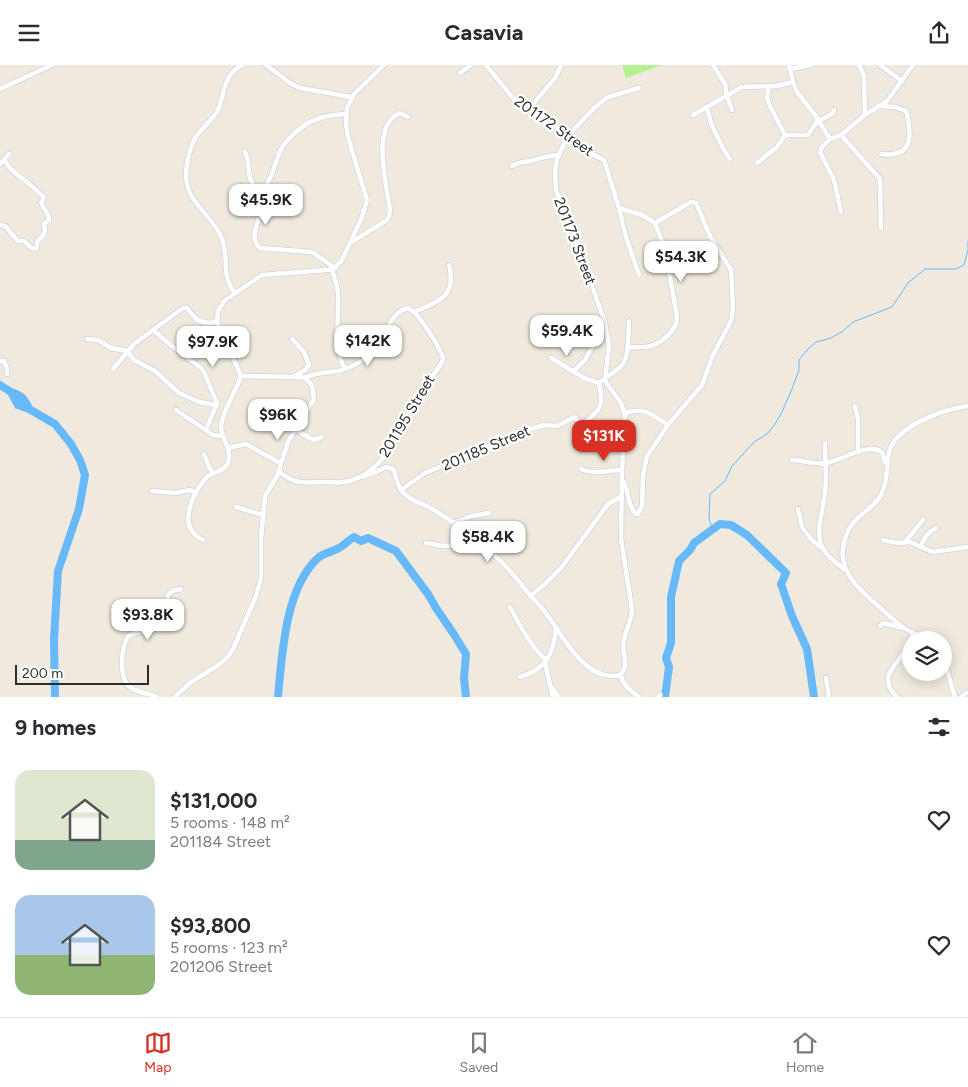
<!DOCTYPE html>
<html lang="en">
<head>
<meta charset="utf-8">
<style>
  :root { --surface:#fff; --page:#f2f2f3; --text:#2b2b33; --muted:#7c7c81; --line:#e1e1e2; --accent:#d93025 }
  body { margin:0; font-family:Figtree,sans-serif; background:var(--page); color:var(--text); height:100vh; display:flex; flex-direction:column; font-size:19px; white-space:nowrap }
  * { box-sizing:border-box; margin:0 }
  p { font-size:16px; color:var(--muted) }
  .icon { flex:none; width:28px; height:28px; fill:none; stroke:currentColor; stroke-width:2; stroke-linecap:round; stroke-linejoin:round }
  .map { position:relative; height:632px; overflow:hidden }
  .sheet { display:flex; flex-direction:column; background:var(--surface); flex:1 }
  .sheet>* { flex:none }
  .controls { position:absolute; left:902px; top:566px; display:grid; gap:10px }
  .controls a { display:grid; place-items:center; width:50px; height:50px; border-radius:50%; background:var(--surface); box-shadow:0 2px 12px #0003; font-size:25px }
  .scale { position:absolute; left:15px; bottom:12px; width:134px; box-sizing:border-box; padding-left:5px; border:2px solid #2c2c2c; border-top:0; font-size:14px; line-height:18px; white-space:nowrap; color:#2c2c2c; -webkit-text-stroke:4px #fff; paint-order:stroke }
  .price { position:absolute; translate:-50% -42px; padding:0 11px; border-radius:10px; background:#fff; color:#222; font-size:16px; line-height:32px; filter:drop-shadow(0 1px 2px #0008) }
  .price::after { content:''; position:absolute; left:50%; top:30px; width:15px; height:11px; margin-left:-8px; background:inherit; clip-path:polygon(0 0,100% 0,50% 100%) }
  .price.active { background:var(--accent); color:#fff }
  ul { padding:0; list-style:none }
  li { display:flex; align-items:center; gap:15px; height:125px; padding:0 15px }
  li span { display:grid; place-items:center; flex:none; width:140px; height:100px; border-radius:15px; color:#555 }
  li>.icon { margin-inline-start:auto }
  span .icon { width:60px; height:60px; fill:#fffc; stroke-width:1 }
  li b { font-size:21px }
  h2 { display:flex; justify-content:space-between; align-items:center; height:60px; padding:0 15px; font-size:21px }
  header { display:flex; justify-content:space-between; align-items:center; height:65px; padding:0 15px; background:var(--surface); font-size:22px; font-weight:700 }
  .tab-bar { display:flex; justify-content:space-around; align-items:center; height:70px; border-top:1px solid var(--line); background:var(--surface); font-size:14px; color:var(--muted) }
  .tab-bar a { display:grid; justify-items:center; gap:2px }
  .tab-bar .active { color:var(--accent) }
  .map>svg:first-child { display:block }
  .pitch { fill:#b7f290 }
  .lines { fill:none; stroke-linecap:round; stroke-linejoin:round }
  .stream { stroke:#68b9f9; stroke-width:1 }
  .river { stroke:#68b9f9; stroke-width:8 }
  .minor-casing { stroke:#d2d2e6; stroke-width:6 }
  .minor { stroke:#fff; stroke-width:4.5 }
  .labels { text-anchor:middle; stroke-width:4.5; stroke-linejoin:round; paint-order:stroke }
  .street-label { font-size:15px; fill:#2c2c2c; stroke:#fff }
</style>
</head>
<body>
<header><svg class="icon" aria-label="menu" viewBox="0 0 24 24"><path d="M4 6h16M4 12h16M4 18h16"/></svg>Casavia<svg class="icon" aria-label="share" viewBox="0 0 24 24"><path d="M12 15V3M7 8l5-5 5 5M5 13v7h14v-7"/></svg></header>
<div class="map">
<svg width="968" height="632" viewBox="0 0 968 632">
  <rect width="100%" height="100%" fill="#efeadd"/>
  <path class="pitch" d="M622,0H662L626,13Z"/>
  <g class="lines">
    <g class="stream">
      <path d="M968,176V184"/>
      <path d="M713,465L709,454L710,429L725,416L732,401L754,377L767,369L775,359L781,349L792,324L799,305V295L807,285L816,277L831,273L843,266L853,257L892,242L908,218L925,204H956L964,200L968,185"/>
    </g>
    <g class="river">
      <path d="M0,320L11,327L18,340L29,344L55,359L71,379L80,395L85,410L79,444L58,506L54,575L55,632"/>
      <path d="M11,327C21,330 25,334 29,344"/>
      <path d="M278,632C282,590 285,523 318,493C323,488 332,487 339,483C345,480 348,475 354,472L361,476L368,473L396,486L428,529L436,543L455,571L466,589L464,613L466,632"/>
      <path d="M665,632L669,602L666,593L671,578V532L679,496L690,485L694,478L720,459L731,460L747,470L786,508L781,519L792,551L807,584L814,632"/>
    </g>
    <defs>
      <g id="minor">
        <path d="M266,0L290,18L300,23L351,32"/>
        <path d="M486,0L518,39L557,62L567,72L586,86L604,95L619,143L626,172L639,210"/>
        <path d="M713,0L725,19L727,31L732,45"/>
        <path d="M789,0L793,17L797,27L815,50L830,74L841,70L880,114L881,163"/>
        <path d="M859,0L864,11L865,50"/>
        <path d="M880,0L902,16"/>
        <path d="M790,4L811,0"/>
        <path d="M460,8L471,0"/>
        <path d="M769,21L767,33L769,39L785,70H808L818,55"/>
        <path d="M0,24L52,0"/>
        <path d="M706,43C710,48 709,53 711,58C717,71 721,82 730,94"/>
        <path d="M528,45L555,13L561,0"/>
        <path d="M693,50L742,22L776,21L793,17"/>
        <path d="M819,56L832,49L834,45"/>
        <path d="M841,70L865,50L887,36L913,0"/>
        <path d="M830,74L822,82L820,87L834,115L841,147"/>
        <path d="M245,87C252,98 243,121 263,125"/>
        <path d="M881,89C902,92 912,83 909,62C908,56 908,51 906,46L895,42L882,41"/>
        <path d="M757,98L777,82L785,70"/>
        <path d="M0,99L9,89"/>
        <path d="M512,101C520,96 523,98 531,96C541,93 549,90 559,90"/>
        <path d="M619,143L642,150L655,158L665,184L677,252C677,259 675,262 671,267C657,283 647,283 627,282"/>
        <path d="M0,160L5,161L18,176H24L30,182L35,184L37,183V177C43,171 47,168 44,159L49,155V152L41,138L44,132C38,128 35,123 29,119C18,109 13,109 4,95"/>
        <path d="M350,178L387,155L389,152L390,145C387,122 370,59 400,48L408,52"/>
        <path d="M335,203L312,187L260,183C249,174 258,159 260,148C261,141 261,135 262,128C263,123 267,120 269,115C276,103 276,88 286,77C303,57 320,50 346,49"/>
        <path d="M332,204C334,213 338,221 338,231C339,254 333,283 345,304"/>
        <path d="M235,228C220,209 230,195 222,174C216,157 200,146 191,130C182,114 187,91 194,75C200,63 212,57 218,45C225,28 223,10 242,0"/>
        <path d="M414,247C440,236 457,231 449,200"/>
        <path d="M153,265L168,278L201,303L204,307L217,338L206,365"/>
        <path d="M87,274L98,275L111,283L127,286L134,295L155,306L179,328L199,337L217,340"/>
        <path d="M292,274L304,287L309,300L305,305L295,311"/>
        <path d="M551,293L584,313L599,318C606,312 616,307 622,300C630,290 628,269 629,256"/>
        <path d="M0,296H4L7,303V309"/>
        <path d="M113,304L134,279L183,243H187C195,255 202,260 217,257"/>
        <path d="M573,307L585,295L605,259"/>
        <path d="M855,341L858,354V386"/>
        <path d="M176,345L213,370L222,371"/>
        <path d="M625,348C646,342 651,349 668,360"/>
        <path d="M296,365L313,375L322,372"/>
        <path d="M825,378C825,394 827,412 825,428C820,465 808,481 846,505"/>
        <path d="M228,383L246,379L280,398"/>
        <path d="M204,389L209,402L213,408"/>
        <path d="M792,395C803,395 816,400 827,398C842,395 869,377 882,387L885,397L888,401"/>
        <path d="M581,404C594,410 608,405 622,405"/>
        <path d="M278,406C298,421 302,417 325,417C332,417 338,418 344,417C387,411 403,357 420,326C425,317 444,301 443,292C438,280 420,249 408,243C389,247 385,274 372,287C361,298 347,305 331,307C322,308 313,308 305,313"/>
        <path d="M361,412L376,407L386,402L393,404C396,410 397,419 401,425C408,435 424,439 434,445C461,462 496,488 516,513C526,526 538,538 548,551C564,573 586,618 620,610C630,600 623,592 623,580C624,567 632,557 632,544L621,474L622,405L625,350L621,338L605,316L609,281L605,258L569,154L556,126L555,106L557,94L567,72L594,43L608,32L639,23"/>
        <path d="M622,418L624,417C629,427 627,440 636,449H638L642,441L643,410L647,391L668,360L702,320L713,290L731,256L733,242L731,205L710,171L696,138L691,137L655,158"/>
        <path d="M401,425L425,408L531,364L544,360L557,361L575,352L579,358H584C602,343 604,341 599,318"/>
        <path d="M152,426L176,428L190,425L196,428"/>
        <path d="M236,442L263,450"/>
        <path d="M798,444L802,462L811,474L820,482"/>
        <path d="M452,458L472,451L489,448"/>
        <path d="M203,475C176,463 192,429 206,413C212,407 224,407 228,398C233,385 221,374 221,361C223,343 236,328 241,311L217,257L218,246L224,236L262,210L327,205L335,203L342,195L362,152L367,135L348,72L346,59L347,43L354,29L384,0"/>
        <path d="M883,475L898,478L910,477L932,487L968,482"/>
        <path d="M905,477L923,455"/>
        <path d="M426,478L443,481L460,480L462,476L463,466"/>
        <path d="M921,482C923,473 928,467 936,463"/>
        <path d="M530,531L544,520L561,503L608,439L622,431"/>
        <path d="M510,542C516,554 535,589 547,595"/>
        <path d="M880,561L884,558L903,563"/>
        <path d="M928,575C919,570 909,567 901,561C893,555 886,547 878,541C854,520 831,499 849,464C857,449 875,444 882,428C889,412 886,402 889,387C896,361 944,344 968,341"/>
        <path d="M944,595L955,632"/>
        <path d="M545,598L553,632"/>
        <path d="M621,609C621,620 632,626 639,632"/>
        <path d="M520,612C546,604 554,589 556,562"/>
        <path d="M826,613L829,632"/>
        <path d="M552,623L559,632"/>
        <path d="M157,632C149,628 139,628 131,623C118,614 121,584 128,571L132,569L150,565L159,558L166,549L168,530L172,526L181,524"/>
        <path d="M175,632L191,617L217,601L228,592L233,584L256,531L261,513V474L265,431L277,411L288,377L314,334L312,320L305,313L301,312L241,311"/>
        <path d="M658,632L660,630"/>
        <path d="M897,632C876,611 896,602 907,583C910,579 911,573 913,568"/>
        <path d="M961,632L968,627"/>
      </g>
    </defs>
    <use href="#minor" class="minor-casing"/>
    <use href="#minor" class="minor"/>
  </g>
  <g class="labels">
    <g class="street-label">
      <text transform="translate(554 61) rotate(35)" y="5">201172 Street</text>
      <text transform="translate(575 176) rotate(69)" y="5">201173 Street</text>
      <text transform="translate(407 351) rotate(-59)" y="5">201195 Street</text>
      <text transform="translate(486 383) rotate(-23)" y="5">201185 Street</text>
    </g>
  </g>
</svg>
<div class="controls">
<a><svg class="icon" aria-label="layers" viewBox="0 0 24 24"><path d="M12 4l9 5-9 5-9-5zM3 14l9 5 9-5"/></svg></a>
</div>
<div class="scale">200 m</div>
<b class="price" style="left:266px;top:161px">$45.9K</b>
<b class="price" style="left:681px;top:218px">$54.3K</b>
<b class="price" style="left:567px;top:292px">$59.4K</b>
<b class="price" style="left:368px;top:302px">$142K</b>
<b class="price" style="left:213px;top:303px">$97.9K</b>
<b class="price" style="left:278px;top:376px">$96K</b>
<b class="price active" style="left:604px;top:397px">$131K</b>
<b class="price" style="left:488px;top:498px">$58.4K</b>
<b class="price" style="left:148px;top:576px">$93.8K</b>
</div>
<section class="sheet">
<h2>9 homes<svg class="icon" aria-label="filters" viewBox="0 0 24 24"><path d="M4 7h16M4 17h16"/><circle cx="9" cy="7" r="2"/><circle cx="15" cy="17" r="2"/></svg></h2>
<ul>
<li><span style="background:linear-gradient(#dfe7d0 70%,#7fa58c 0)"><svg class="icon" aria-label="home" viewBox="0 0 24 24"><path d="M3 11l9-7 9 7M6 9v11h12V9"/></svg></span><div><b>$131,000</b><p>5 rooms · 148 m²</p><p>201184 Street</p></div><svg class="icon" aria-label="heart" viewBox="0 0 24 24"><path d="M12 20l-8-8c-3-5 5-10 8-4 3-6 11-1 8 4z"/></svg></li>
<li><span style="background:linear-gradient(#a9c7e8 60%,#8fb573 0)"><svg class="icon" aria-label="home" viewBox="0 0 24 24"><path d="M3 11l9-7 9 7M6 9v11h12V9"/></svg></span><div><b>$93,800</b><p>5 rooms · 123 m²</p><p>201206 Street</p></div><svg class="icon" aria-label="heart" viewBox="0 0 24 24"><path d="M12 20l-8-8c-3-5 5-10 8-4 3-6 11-1 8 4z"/></svg></li>
</ul>
</section>
<nav class="tab-bar">
<a class="active"><svg class="icon" aria-label="map" viewBox="0 0 24 24"><path d="M3 6l6-2 6 2 6-2v14l-6 2-6-2-6 2zM9 4v14M15 6v14"/></svg>Map</a>
<a><svg class="icon" aria-label="saved" viewBox="0 0 24 24"><path d="M7 4h10v16l-5-4-5 4z"/></svg>Saved</a>
<a><svg class="icon" aria-label="home" viewBox="0 0 24 24"><path d="M3 11l9-7 9 7M6 9v11h12V9"/></svg>Home</a>
</nav>
</body>
</html>
